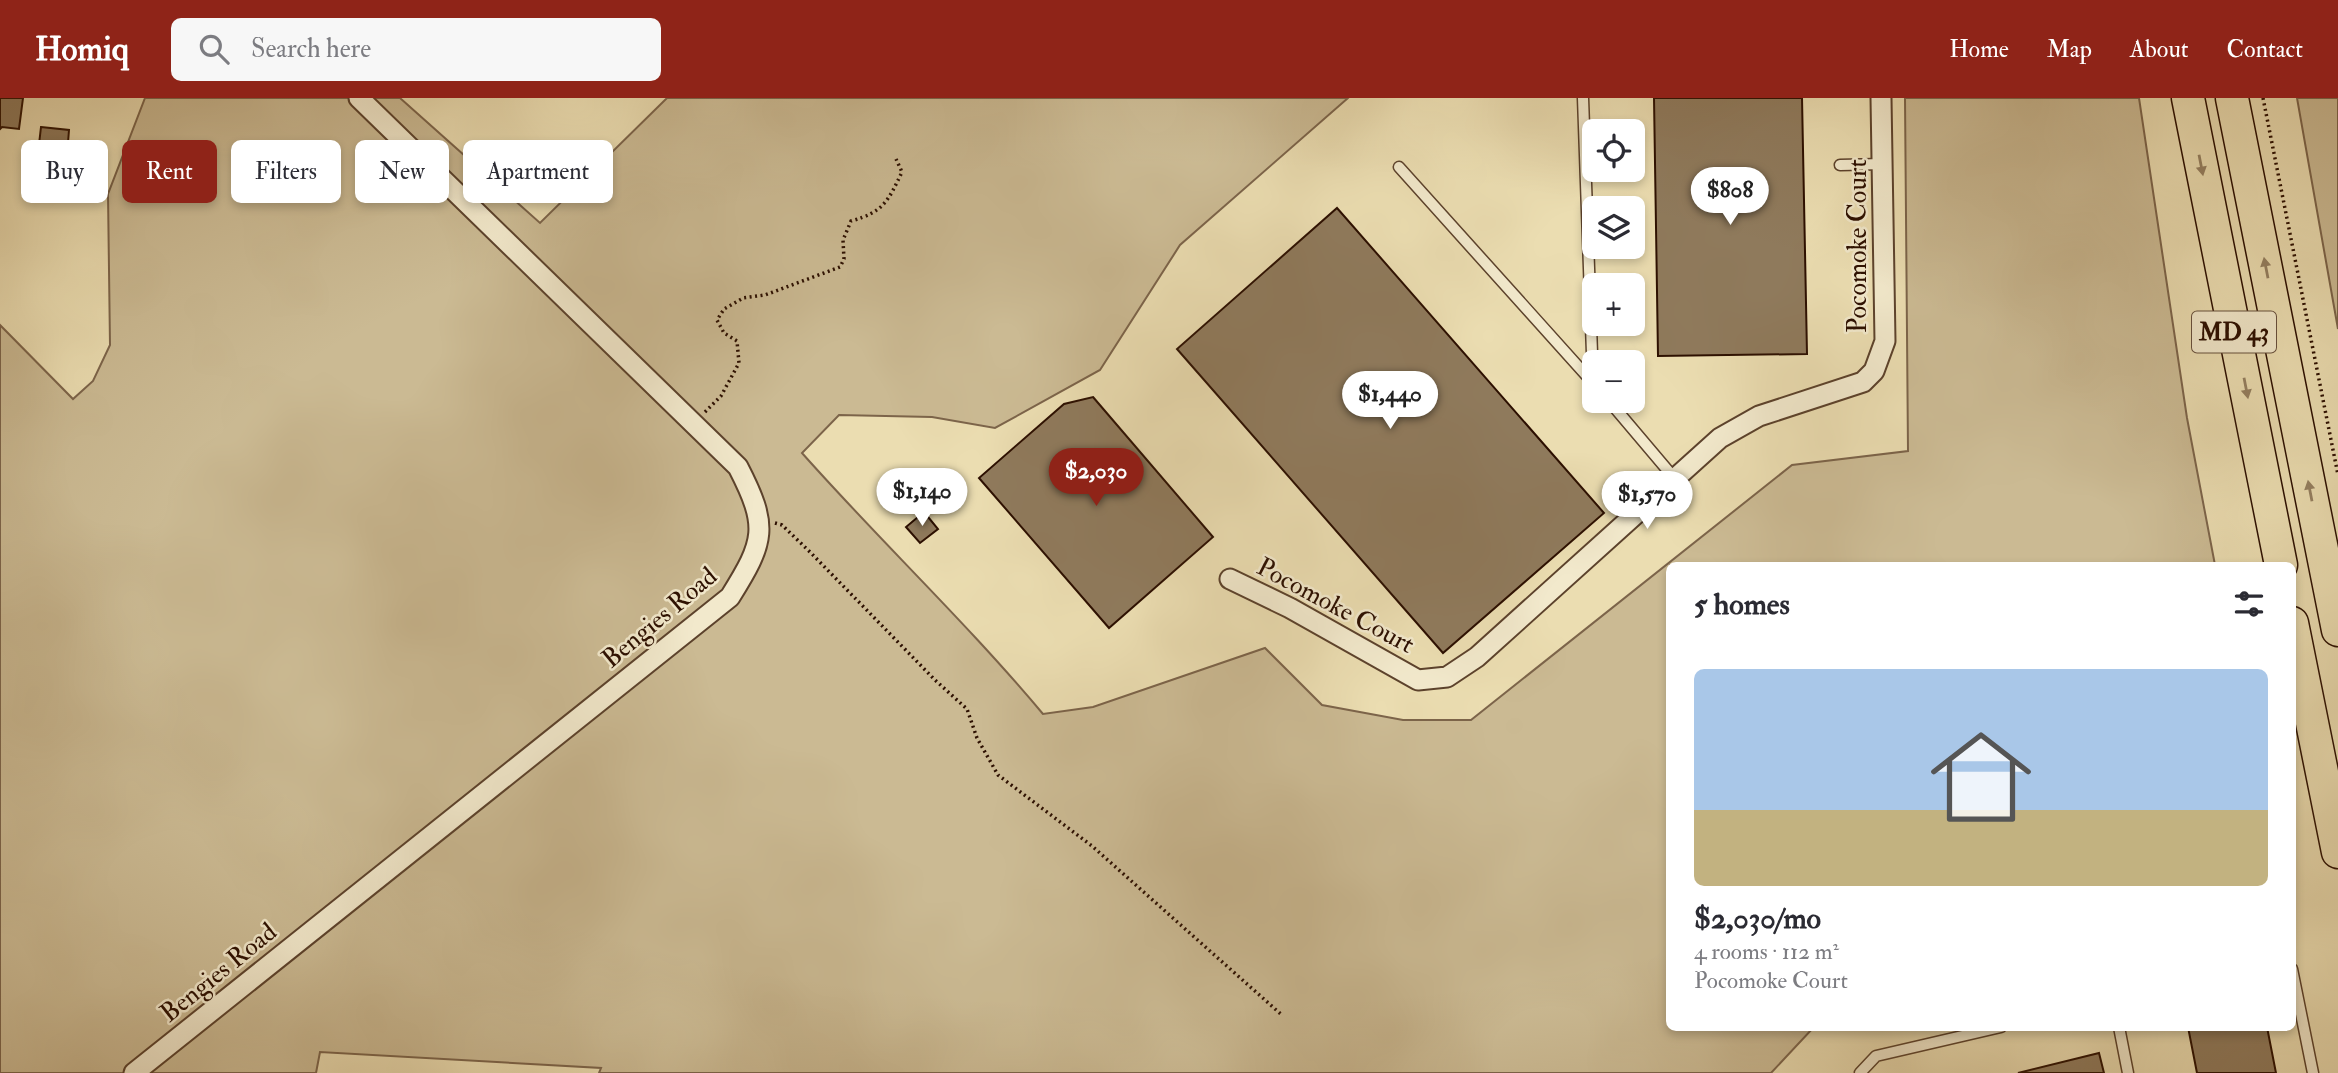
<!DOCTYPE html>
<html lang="en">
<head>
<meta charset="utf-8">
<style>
  :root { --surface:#fff; --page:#f7f7f7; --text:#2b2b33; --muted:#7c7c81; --line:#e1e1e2; --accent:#8f2418 }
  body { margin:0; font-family:"IM FELL Double Pica",serif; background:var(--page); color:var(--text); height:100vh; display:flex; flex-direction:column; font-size:26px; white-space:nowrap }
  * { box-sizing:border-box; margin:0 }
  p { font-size:23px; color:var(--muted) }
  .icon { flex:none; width:38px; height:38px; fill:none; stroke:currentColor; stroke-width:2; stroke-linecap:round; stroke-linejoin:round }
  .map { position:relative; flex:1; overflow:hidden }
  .panel { position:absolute; left:1666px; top:464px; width:630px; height:469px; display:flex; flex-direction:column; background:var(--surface); border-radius:10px; box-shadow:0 4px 10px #0003 }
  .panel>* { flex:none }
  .hud { position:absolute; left:21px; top:42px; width:665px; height:63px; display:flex; gap:14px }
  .fabs { position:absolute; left:1582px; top:21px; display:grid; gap:14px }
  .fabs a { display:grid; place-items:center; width:63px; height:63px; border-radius:10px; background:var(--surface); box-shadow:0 4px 10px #0003; font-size:35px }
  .price { position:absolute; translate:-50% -60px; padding:0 16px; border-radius:24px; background:#fff; color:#222; font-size:23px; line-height:46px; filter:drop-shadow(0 2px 4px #0008) }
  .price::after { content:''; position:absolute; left:50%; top:42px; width:21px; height:16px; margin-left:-10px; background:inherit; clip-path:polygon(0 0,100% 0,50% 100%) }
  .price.selected { background:var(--accent); color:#fff }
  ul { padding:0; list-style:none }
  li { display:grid; align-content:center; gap:14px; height:371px; padding:0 28px }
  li+li { border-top:2px solid var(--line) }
  li span { display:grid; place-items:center; height:217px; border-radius:10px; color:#555 }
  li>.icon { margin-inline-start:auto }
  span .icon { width:126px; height:126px; fill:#fffc; stroke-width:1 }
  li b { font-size:30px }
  h2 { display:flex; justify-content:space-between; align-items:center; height:84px; padding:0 28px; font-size:30px }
  .chip { padding:0 24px; border-radius:10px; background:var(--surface); box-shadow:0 4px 10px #0003; font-size:24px; line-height:63px }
  .chip.selected { background:var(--accent); color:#fff }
  header { display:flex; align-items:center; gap:42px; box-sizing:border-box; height:98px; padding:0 35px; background:var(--accent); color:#fff }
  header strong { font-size:33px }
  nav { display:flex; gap:38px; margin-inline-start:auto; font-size:24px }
  .search { width:490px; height:63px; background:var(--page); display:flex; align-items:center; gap:18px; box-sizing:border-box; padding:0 24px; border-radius:10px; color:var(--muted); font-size:26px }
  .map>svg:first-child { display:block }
  .green { fill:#cbba93; stroke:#7c644a; stroke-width:2 }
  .building { fill:#8f7a5c; stroke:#2c0f00; stroke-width:2 }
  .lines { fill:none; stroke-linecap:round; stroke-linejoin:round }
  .service-casing { stroke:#5c422c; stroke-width:13 }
  .minor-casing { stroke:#5c422c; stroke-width:23 }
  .primary-casing { stroke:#2c0f00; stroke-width:35 }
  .path { stroke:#2c0f00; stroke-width:3.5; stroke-dasharray:2 3.5; stroke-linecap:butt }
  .service { stroke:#f2e9cc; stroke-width:10 }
  .minor { stroke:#f2e9cc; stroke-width:19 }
  .primary { stroke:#ebddb1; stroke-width:32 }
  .oneway { fill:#958061 }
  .labels { text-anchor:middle; stroke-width:5; stroke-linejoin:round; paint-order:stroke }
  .shield { fill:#f2e9cc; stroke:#67503d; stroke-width:2 }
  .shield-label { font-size:24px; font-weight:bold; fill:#2c0f00 }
  .street-label { font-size:26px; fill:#2c0f00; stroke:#f2e9cc }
</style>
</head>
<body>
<header>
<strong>Homiq</strong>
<div class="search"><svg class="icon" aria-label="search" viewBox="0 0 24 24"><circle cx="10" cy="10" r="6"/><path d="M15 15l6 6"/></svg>Search here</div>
<nav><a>Home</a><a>Map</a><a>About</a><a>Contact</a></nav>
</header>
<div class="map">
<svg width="2338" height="975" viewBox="0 0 2338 975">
  <rect width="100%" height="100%" fill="#ebddb1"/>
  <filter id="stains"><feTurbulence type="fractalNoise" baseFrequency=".00286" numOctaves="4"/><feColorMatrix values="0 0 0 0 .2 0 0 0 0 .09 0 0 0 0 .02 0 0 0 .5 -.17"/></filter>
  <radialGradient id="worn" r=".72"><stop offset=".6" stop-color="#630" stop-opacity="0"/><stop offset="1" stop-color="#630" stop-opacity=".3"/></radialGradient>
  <g class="green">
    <path d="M145,0H400L540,125L667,0H1348L1180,147L1100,272L995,330L932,319L839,317L802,355C881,444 967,525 1043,616L1093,609L1265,550L1322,607L1403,622H1471L1792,367L1908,353L1905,0H2139L2187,320L2215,467H1670V929H1814L1771,975H599L601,970L320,954L316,975H0V227L73,301L93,283L110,247L108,96Z"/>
    <path d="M2297,0H2338V231Z"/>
  </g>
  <g class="building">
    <path d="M0,0H23L19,31L2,29L0,31Z"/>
    <path d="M1654,0H1802L1807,256L1658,258Z"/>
    <path d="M41,29L69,32L67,58L38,55Z"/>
    <path d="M37,58L65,60L62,86L34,83Z"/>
    <path d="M1337,110L1604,415L1443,555L1177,251Z"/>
    <path d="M1093,299L1213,439L1109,530L979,380L1064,306Z"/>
    <path d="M924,414L938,431L920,445L906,429Z"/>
    <path d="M2188,929H2267L2276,975H2197Z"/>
    <path d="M2099,955L2104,975H2018Z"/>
  </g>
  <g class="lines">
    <defs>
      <g id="service">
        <path d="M1583,0L1593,284"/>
        <path d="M1840,67L1883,66"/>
        <path d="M1399,69L1594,286"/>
        <path d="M1609,303L1675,381"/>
        <path d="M2292,871L2313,975"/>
        <path d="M2119,929L2128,975"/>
        <path d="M1860,975L1876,958L2001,929"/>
      </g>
      <g id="minor">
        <path d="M1230,481L1290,510L1418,582L1447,579L1477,559L1720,340L1759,318L1863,284L1874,273L1885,243L1881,0"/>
        <path d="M134,975L730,499C765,443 769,429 738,369L359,0"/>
      </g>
      <g id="primary">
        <path d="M2188,0L2281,467"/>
        <path d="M2232,0L2338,532"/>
        <path d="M2292,525L2338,754"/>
      </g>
    </defs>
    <use href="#service" class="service-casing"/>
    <use href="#minor" class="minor-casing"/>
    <use href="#primary" class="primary-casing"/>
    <g class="path">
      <path d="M2263,0L2338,377"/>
      <path d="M705,314L721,298L739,265L737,243L724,235L717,222L724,211L743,200L765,197L840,169L844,161L843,142L851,123C884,114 888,103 902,74L896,61"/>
      <path d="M775,425L782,427L810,454L935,582L967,611L977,640L998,677L1092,748L1283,918"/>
    </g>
    <use href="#service" class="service"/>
    <use href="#minor" class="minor"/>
    <use href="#primary" class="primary"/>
  </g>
  <defs><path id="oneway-solid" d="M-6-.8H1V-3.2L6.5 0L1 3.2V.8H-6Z" transform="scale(1.75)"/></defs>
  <g class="oneway">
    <use href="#oneway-solid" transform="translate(2201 67) rotate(79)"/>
    <use href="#oneway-solid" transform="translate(2266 170) rotate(-101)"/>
    <use href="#oneway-solid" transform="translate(2246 290) rotate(79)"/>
    <use href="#oneway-solid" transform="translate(2310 393) rotate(-101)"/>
  </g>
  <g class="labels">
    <rect class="shield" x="2192" y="213.5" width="84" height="41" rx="5"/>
    <g class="shield-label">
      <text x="2234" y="242">MD 43</text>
    </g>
    <g class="street-label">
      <text transform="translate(1857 148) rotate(-90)" y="9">Pocomoke Court</text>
      <text transform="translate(1336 507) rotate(28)" y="9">Pocomoke Court</text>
      <text transform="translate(659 519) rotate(-40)" y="9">Bengies Road</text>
      <text transform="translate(218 874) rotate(-39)" y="9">Bengies Road</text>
    </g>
  </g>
  <rect width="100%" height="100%" filter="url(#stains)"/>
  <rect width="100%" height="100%" fill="url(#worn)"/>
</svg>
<div class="fabs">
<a><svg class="icon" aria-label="locate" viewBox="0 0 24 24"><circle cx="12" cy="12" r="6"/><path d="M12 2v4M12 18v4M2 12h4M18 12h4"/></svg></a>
<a><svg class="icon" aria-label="layers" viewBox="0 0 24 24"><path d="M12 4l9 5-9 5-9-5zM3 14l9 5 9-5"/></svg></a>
<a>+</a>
<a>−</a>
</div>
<b class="price" style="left:1730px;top:129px">$808</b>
<b class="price" style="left:1390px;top:333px">$1,440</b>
<b class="price selected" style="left:1096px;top:410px">$2,030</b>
<b class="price" style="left:922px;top:430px">$1,140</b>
<b class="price" style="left:1647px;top:433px">$1,570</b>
<div class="hud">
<a class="chip">Buy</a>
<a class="chip selected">Rent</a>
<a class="chip">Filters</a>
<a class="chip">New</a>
<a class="chip">Apartment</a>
</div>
<section class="panel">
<h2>5 homes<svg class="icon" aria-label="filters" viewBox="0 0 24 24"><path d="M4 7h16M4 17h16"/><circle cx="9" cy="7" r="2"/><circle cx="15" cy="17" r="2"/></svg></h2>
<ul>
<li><span style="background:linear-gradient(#a9c7e8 65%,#c2b280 0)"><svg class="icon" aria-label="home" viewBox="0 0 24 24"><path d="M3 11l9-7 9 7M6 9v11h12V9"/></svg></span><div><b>$2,030/mo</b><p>4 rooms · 112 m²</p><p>Pocomoke Court</p></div></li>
</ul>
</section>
</div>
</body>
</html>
